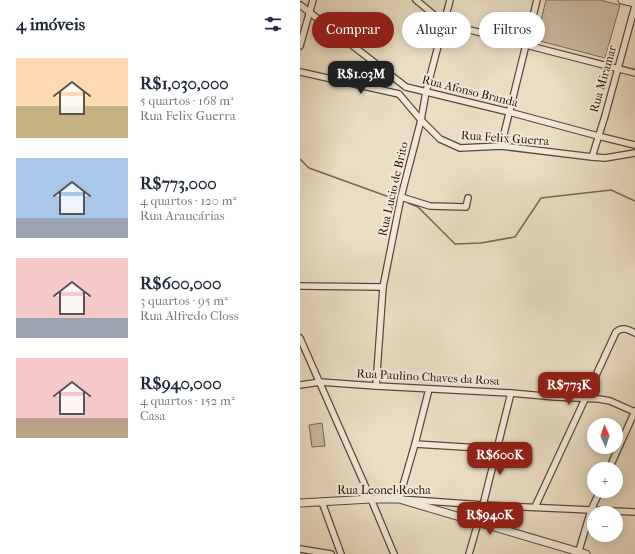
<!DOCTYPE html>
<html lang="pt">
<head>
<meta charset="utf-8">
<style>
  :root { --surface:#fff; --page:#f2f2f3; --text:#1f2937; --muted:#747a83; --accent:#8f2418 }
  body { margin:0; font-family:"IM FELL French Canon",serif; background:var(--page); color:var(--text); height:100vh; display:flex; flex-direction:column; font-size:15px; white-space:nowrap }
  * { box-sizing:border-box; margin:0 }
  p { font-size:13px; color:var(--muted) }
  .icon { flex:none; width:22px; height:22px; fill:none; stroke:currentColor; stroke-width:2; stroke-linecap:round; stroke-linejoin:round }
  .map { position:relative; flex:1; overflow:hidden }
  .details { display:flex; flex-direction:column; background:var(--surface); width:300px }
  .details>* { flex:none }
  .banner { position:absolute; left:12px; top:12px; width:263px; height:36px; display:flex; gap:8px }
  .needle { width:26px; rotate:357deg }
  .fabs { position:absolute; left:287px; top:418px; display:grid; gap:8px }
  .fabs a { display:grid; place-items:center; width:36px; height:36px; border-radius:50%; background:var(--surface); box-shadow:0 2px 10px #0003; font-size:20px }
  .price { position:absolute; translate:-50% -34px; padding:0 9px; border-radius:8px; background:var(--accent); color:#fff; font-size:13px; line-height:26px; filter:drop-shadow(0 1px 2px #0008) }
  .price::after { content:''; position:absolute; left:50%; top:24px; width:12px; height:9px; margin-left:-6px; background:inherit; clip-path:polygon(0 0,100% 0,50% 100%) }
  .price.selected { background:#222; color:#fff }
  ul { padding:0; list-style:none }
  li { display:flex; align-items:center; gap:12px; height:100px; padding:0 16px }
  li span { display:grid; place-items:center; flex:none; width:112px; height:80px; border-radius:0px; color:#555 }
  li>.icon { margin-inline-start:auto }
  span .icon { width:48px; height:48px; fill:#fffc; stroke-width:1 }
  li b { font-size:17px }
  h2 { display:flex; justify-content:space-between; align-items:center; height:48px; padding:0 16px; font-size:17px }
  .chip { padding:0 14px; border-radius:18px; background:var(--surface); box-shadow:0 2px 10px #0003; font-size:14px; line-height:36px }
  .chip.selected { background:var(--accent); color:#fff }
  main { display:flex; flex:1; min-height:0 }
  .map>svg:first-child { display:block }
  .green { fill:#cabba4; stroke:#7a6858 }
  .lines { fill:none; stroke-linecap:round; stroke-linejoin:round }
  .stream { stroke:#776555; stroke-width:1.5 }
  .minor-casing { stroke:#5b483a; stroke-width:8 }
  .tertiary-casing { stroke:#5b483a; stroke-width:9 }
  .minor { stroke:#f1e9d8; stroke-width:5.5 }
  .tertiary { stroke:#f1e9d8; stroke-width:7 }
  .labels { text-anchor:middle; stroke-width:4; stroke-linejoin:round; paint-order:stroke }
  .street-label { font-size:12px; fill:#2b160d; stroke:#f1e9d8 }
</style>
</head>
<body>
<main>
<section class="details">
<h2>4 imóveis<svg class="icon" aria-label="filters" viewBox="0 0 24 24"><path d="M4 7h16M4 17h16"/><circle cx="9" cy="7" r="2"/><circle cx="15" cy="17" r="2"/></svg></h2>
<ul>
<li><span style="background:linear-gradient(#ffd9b3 60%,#c2b280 0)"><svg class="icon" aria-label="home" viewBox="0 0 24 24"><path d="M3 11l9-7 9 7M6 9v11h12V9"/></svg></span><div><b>R$1,030,000</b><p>5 quartos · 168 m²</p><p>Rua Felix Guerra</p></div></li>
<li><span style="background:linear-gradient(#a9c7e8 75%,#9aa5b1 0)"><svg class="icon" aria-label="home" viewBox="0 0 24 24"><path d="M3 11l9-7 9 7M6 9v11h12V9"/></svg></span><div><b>R$773,000</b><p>4 quartos · 120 m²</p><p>Rua Araucárias</p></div></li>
<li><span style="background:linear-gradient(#f6c9c9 75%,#9aa5b1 0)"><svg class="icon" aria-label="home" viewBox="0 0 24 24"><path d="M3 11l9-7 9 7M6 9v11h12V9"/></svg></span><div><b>R$600,000</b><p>3 quartos · 95 m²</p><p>Rua Alfredo Closs</p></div></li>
<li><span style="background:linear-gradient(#f6c9c9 75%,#b9a48a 0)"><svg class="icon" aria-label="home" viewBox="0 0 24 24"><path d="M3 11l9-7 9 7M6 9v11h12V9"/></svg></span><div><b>R$940,000</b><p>4 quartos · 152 m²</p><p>Casa</p></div></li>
</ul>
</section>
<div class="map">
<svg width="335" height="554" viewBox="0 0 335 554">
  <rect width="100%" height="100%" fill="#eaddc3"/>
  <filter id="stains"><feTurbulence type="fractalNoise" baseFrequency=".005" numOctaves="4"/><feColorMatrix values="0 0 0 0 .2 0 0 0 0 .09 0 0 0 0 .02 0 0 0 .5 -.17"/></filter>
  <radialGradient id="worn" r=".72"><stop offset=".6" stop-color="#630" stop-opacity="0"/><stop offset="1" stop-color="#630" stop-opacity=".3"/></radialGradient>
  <g class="green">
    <path d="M246,0H300L320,5L305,58L236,40Z"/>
    <path d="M22,423L25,446L12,447L9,425Z"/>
  </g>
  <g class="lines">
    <g class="stream">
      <path d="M0,159L9,168L92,198"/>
      <path d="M108,203L118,207L155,244L181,243L215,237L241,198L311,190L335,201"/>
    </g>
    <defs>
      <g id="minor">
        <path d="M116,0L144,23L226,45L335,73"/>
        <path d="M0,5L106,87L209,112L298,136L335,145"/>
        <path d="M0,46L13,0"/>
        <path d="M0,72L99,94L121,120L140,139L160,148L201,146L292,157L305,158L335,153"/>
        <path d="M201,146L237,0"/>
        <path d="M292,157L305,116L335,6"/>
        <path d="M101,197L130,206L166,207L168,198"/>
        <path d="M0,286L83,287"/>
        <path d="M0,338L71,499L94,554"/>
        <path d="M0,385L20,382L76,386L211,393L255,397L299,399L310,401L335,412"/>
        <path d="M76,386L83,287L101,197L121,120L126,92L150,0"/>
        <path d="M129,389L115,444L99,499L183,505L335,512"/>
        <path d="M115,444L197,449"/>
        <path d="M309,469L335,411"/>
        <path d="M22,502L41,554"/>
        <path d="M235,507L316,332C322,326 329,330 335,333"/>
        <path d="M0,549L31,554"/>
        <path d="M169,554L183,505L211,393"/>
        <path d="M278,554L291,510L300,491"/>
      </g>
      <g id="tertiary">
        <path d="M322,0L335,3"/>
        <path d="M0,503L71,499H99L286,554"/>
      </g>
    </defs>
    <use href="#minor" class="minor-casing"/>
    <use href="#tertiary" class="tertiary-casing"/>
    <use href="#minor" class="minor"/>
    <use href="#tertiary" class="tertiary"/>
  </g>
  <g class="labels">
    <g class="street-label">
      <text transform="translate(303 79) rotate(-74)" y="4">Rua Miramar</text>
      <text transform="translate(170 91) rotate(14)" y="4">Rua Afonso Branda</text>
      <text transform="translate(205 138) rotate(4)" y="4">Rua Felix Guerra</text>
      <text transform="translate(93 189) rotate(-77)" y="4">Rua Lucio de Brito</text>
      <text transform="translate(128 377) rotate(3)" y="4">Rua Paulino Chaves da Rosa</text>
      <text x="84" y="494">Rua Leonel Rocha</text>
    </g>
  </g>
  <rect width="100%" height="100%" filter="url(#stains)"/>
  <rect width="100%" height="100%" fill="url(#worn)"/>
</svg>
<div class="fabs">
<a><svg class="needle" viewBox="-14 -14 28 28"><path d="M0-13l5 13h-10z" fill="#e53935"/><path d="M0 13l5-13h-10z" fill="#747a83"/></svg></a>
<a>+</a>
<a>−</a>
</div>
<b class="price selected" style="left:61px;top:95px">R$1.03M</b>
<b class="price" style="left:269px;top:406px">R$773K</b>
<b class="price" style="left:200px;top:476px">R$600K</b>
<b class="price" style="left:190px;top:536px">R$940K</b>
<div class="banner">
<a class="chip selected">Comprar</a>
<a class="chip">Alugar</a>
<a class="chip">Filtros</a>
</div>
</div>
</main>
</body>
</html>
